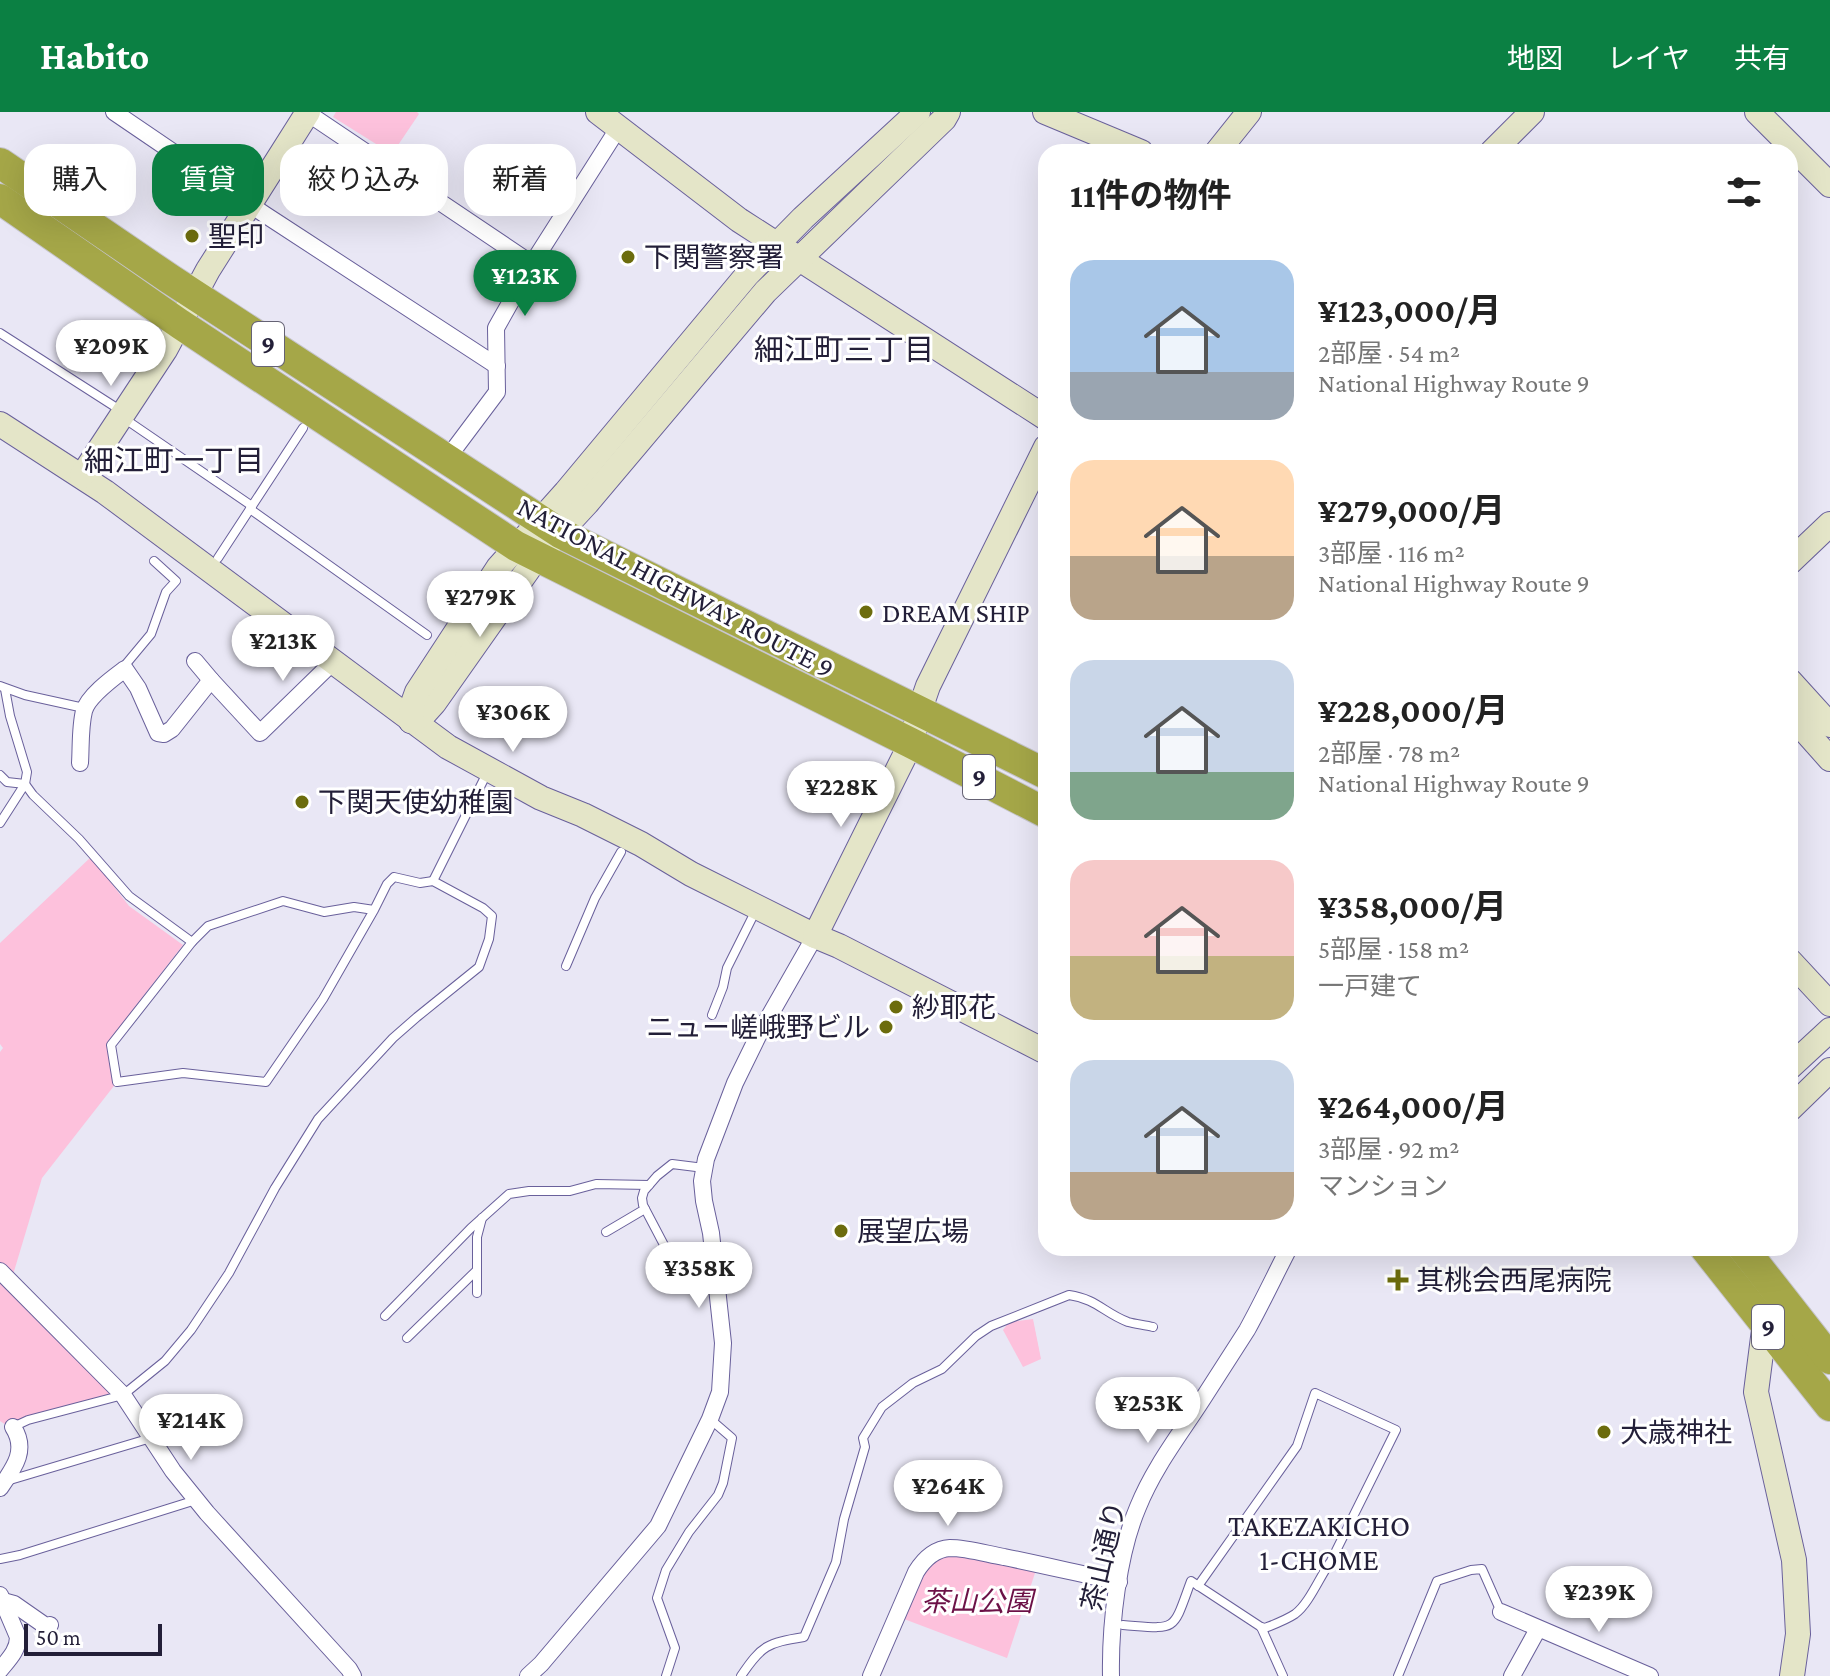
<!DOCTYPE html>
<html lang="ja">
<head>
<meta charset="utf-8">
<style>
  :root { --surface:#fff; --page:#f6f6f6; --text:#222; --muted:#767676; --accent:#0b8043 }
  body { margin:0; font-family:"Crimson Pro","Noto Sans JP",serif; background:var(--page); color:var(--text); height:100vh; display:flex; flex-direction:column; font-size:30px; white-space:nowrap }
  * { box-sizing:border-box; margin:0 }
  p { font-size:26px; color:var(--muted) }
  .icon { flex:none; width:44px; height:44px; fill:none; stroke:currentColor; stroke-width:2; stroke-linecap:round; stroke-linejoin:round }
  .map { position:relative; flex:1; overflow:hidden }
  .side { position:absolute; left:1038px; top:32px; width:760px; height:1112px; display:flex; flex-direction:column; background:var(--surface); border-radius:24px; box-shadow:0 8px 32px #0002 }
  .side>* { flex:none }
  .hud { position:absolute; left:24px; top:32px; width:760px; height:72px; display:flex; gap:16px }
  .scale { position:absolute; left:24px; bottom:20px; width:138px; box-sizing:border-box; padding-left:8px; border:4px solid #231f38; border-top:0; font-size:22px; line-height:28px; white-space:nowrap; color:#231f38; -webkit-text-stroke:6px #fff; paint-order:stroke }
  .price { position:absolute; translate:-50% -68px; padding:0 18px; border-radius:28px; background:#fff; color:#222; font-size:26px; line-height:52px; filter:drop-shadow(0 2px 4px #0008) }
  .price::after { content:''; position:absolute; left:50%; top:48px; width:24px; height:18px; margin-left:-12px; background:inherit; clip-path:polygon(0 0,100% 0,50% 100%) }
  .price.on { background:var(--accent); color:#fff }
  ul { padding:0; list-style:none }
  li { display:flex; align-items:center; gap:24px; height:200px; padding:0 32px }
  li span { display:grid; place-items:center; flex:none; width:224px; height:160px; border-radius:24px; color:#555 }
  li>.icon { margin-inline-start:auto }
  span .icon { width:96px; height:96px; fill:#fffc; stroke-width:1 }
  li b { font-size:34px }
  h2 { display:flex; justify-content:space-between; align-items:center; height:96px; padding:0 32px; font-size:34px }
  .chip { padding:0 28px; border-radius:24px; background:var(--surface); box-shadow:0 8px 32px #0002; font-size:28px; line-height:72px }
  .chip.on { background:var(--accent); color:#fff }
  header { display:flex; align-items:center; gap:48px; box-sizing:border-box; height:112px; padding:0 40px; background:var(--accent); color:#fff }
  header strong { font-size:38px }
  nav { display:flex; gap:44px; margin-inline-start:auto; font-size:28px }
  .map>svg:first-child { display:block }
  .green { fill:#fdc1dc }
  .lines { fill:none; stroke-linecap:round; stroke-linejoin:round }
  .lane-casing { stroke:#69609b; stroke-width:10 }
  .street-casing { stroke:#69609b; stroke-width:18 }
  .secondary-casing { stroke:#69609b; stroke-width:26 }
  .highway-casing { stroke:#c6c5cb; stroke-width:32 }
  .lane { stroke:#fff; stroke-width:8 }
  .street { stroke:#fff; stroke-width:16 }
  .secondary { stroke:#e4e5c8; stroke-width:24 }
  .highway { stroke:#a5a748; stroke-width:30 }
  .poi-dot { fill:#6c6c0d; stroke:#fff; stroke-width:3 }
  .labels { text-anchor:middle; stroke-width:6; stroke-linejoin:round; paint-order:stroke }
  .shield { fill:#fff; stroke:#656274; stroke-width:2 }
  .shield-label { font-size:26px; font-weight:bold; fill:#231f38 }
  .poi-label { font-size:28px; fill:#231f38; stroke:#fff; text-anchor:start }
  .street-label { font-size:28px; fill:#231f38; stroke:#fff }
  .park-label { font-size:28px; font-style:italic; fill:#6c1147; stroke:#fff }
  .neighbourhood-label { font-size:30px; fill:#231f38; stroke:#fff }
</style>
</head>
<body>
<header>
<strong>Habito</strong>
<nav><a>地図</a><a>レイヤ</a><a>共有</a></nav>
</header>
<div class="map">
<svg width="1830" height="1564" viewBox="0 0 1830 1564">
  <rect width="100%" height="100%" fill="#e9e7f5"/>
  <g class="green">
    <path d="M336,0H417L419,2L392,42L333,5Z"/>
    <path d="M91,745L129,794L183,833L107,931L117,970L42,1066L12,1166L0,1151V940L3,936L0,932V831Z"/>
    <path d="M0,1159L123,1283L6,1313L0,1309Z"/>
    <path d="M1033,1207L1041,1247L1023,1255L1003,1218L1009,1210Z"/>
    <path d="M947,1443L1036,1458L1007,1546L904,1507L923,1461L930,1452Z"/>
  </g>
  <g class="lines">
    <defs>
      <g id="lane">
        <path d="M0,221L120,298"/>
        <path d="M125,307L252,394"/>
        <path d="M250,397L427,523"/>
        <path d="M218,446L303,316"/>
        <path d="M125,557L126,552L151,522L166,480L176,469L154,449"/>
        <path d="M0,574L25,583L84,596"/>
        <path d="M0,663L7,670L25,672L33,683L79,727L129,784L192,830"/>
        <path d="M0,711L25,672L27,660L10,604L5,577"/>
        <path d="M433,769L488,659"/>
        <path d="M566,854L595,786L621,740"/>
        <path d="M712,903L723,875L727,856L752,806"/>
        <path d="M606,1120L645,1097"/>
        <path d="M674,1152L643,1093L642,1086L644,1079L657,1064L672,1052L704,1056"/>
        <path d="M477,1181V1125L482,1106"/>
        <path d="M385,1204L471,1116L509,1082L529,1079H570L596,1072L649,1073"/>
        <path d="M407,1226L476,1159"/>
        <path d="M13,1315L28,1308L123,1283L165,1249L191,1218L229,1161L275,1076L318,1007L393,926L417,905L479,855L489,827L492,804L483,796L433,769L420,771L394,765L387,772L374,798L323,887L266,970L183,961L117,970L111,933L192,830L208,814L283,789L324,800L354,795L374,798"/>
        <path d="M10,1368L151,1326"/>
        <path d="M0,1447L20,1443L196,1388"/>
        <path d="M1198,1474L1297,1334L1315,1281L1396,1318L1331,1449C1320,1464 1309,1492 1295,1502C1286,1508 1275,1512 1265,1516L1261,1515"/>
        <path d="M1123,1513C1178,1517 1172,1521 1191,1469L1261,1515L1283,1564"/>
        <path d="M666,1564L675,1536L657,1486L666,1458L689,1420L718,1383L723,1371L732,1326L710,1307"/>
        <path d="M741,1564C762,1533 767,1531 804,1525L836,1450L844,1407L865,1335L863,1326L882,1295L913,1271L942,1257L976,1224L991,1214L1069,1183C1097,1187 1104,1201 1128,1210C1135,1212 1145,1213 1153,1215"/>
        <path d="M1398,1564L1437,1469L1471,1458L1482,1457L1501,1500"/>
      </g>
      <g id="street">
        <path d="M114,0L264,102L497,254"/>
        <path d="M306,0L532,152"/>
        <path d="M446,348L497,280L496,216L532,152L619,15"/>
        <path d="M211,568L260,621L334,549"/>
        <path d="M80,651C81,635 80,615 84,599C88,584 113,566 125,557L138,576L158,621L164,622L172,617L211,568L195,549"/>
        <path d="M0,1159L123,1283L173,1359L207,1401L349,1557L353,1564"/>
        <path d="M0,1376C14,1356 28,1338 13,1315"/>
        <path d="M0,1483L18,1525C18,1539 8,1548 0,1558"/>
        <path d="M3,1489L14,1492L47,1515L50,1513"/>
        <path d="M1501,1500L1650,1564"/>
        <path d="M528,1564L541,1552L658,1414L710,1307L720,1280L723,1231L711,1121L704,1089L702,1069L706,1047L735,971L758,924L815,824"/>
        <path d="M871,1564L916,1460C924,1447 934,1437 950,1436C967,1436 987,1442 1004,1445C1043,1453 1081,1462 1119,1470"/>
        <path d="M1111,1564C1110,1513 1118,1442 1138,1395C1154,1355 1181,1321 1204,1285C1218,1263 1233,1240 1247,1218C1262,1191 1275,1163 1289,1136"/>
        <path d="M1512,1564L1538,1517"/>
      </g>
      <g id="secondary">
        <path d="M598,0L739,108L1046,306"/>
        <path d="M1045,0L1141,40"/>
        <path d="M1757,0L1830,73"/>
        <path d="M1217,40L1249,0"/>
        <path d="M1492,40L1532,0"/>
        <path d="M0,312L105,380L448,635L541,686L583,703L641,732L691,762L815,824L839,834L1046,940"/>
        <path d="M82,364L165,238L208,158L308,0"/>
        <path d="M1790,450L1830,412"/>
        <path d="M1790,569L1830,613"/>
        <path d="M1790,602L1830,647"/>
        <path d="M411,609L425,601L434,591L537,445L587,391L765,180L944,7L948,0"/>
        <path d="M411,609L412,594L417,580L498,456L566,380L747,163L803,106L918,0"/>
        <path d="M815,824L911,631L919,600L928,574L1046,335"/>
        <path d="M1790,849L1830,892"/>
        <path d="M1790,955L1830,918"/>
        <path d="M1790,997L1830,958"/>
        <path d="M1765,1210L1756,1280L1794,1448L1798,1522L1792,1564"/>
      </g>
      <g id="highway">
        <path d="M0,51L170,167L560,421L1046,662"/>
        <path d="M0,87L180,212L516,434L911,631L1046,701"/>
        <path d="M1705,1136L1830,1294"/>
        <path d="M1743,1136L1830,1247"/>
      </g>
    </defs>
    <use href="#lane" class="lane-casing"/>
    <use href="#street" class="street-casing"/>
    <use href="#secondary" class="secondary-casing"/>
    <use href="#highway" class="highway-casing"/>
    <use href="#lane" class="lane"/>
    <use href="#street" class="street"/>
    <use href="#secondary" class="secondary"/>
    <use href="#highway" class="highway"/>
  </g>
  <g class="poi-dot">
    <circle cx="192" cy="124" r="8"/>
    <circle cx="628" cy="145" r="8"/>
    <circle cx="866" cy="500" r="8"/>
    <circle cx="302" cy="690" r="8"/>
    <circle cx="896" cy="895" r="8"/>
    <circle cx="886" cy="915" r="8"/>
    <circle cx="841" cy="1119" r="8"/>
    <path d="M1394 1156h8v8h8v8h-8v8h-8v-8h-8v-8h8z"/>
    <circle cx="1604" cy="1320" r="8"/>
  </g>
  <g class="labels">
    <g class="shield">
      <rect x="252" y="210" width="32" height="44" rx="6"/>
      <rect x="963" y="643" width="32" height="44" rx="6"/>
      <rect x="1752" y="1193" width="32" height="44" rx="6"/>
    </g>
    <g class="shield-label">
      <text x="268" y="241">9</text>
      <text x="979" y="674">9</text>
      <text x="1768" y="1224">9</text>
    </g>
    <g class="poi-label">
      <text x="208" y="134">聖印</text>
      <text x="644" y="155">下関警察署</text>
      <text x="882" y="510">DREAM SHIP</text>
      <text x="318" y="700">下関天使幼稚園</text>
      <text x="912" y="905">紗耶花</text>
      <text x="870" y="925" text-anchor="end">ニュー嵯峨野ビル</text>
      <text x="857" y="1129">展望広場</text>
      <text x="1416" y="1178">其桃会西尾病院</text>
      <text x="1620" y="1330">大歳神社</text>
    </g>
    <g class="street-label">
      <text transform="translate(676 475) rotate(28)" y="10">NATIONAL HIGHWAY ROUTE 9</text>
      <text transform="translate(1103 1444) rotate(-77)" y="10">茶山通り</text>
    </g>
    <g class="park-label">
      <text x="977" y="1499">茶山公園</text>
    </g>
    <g class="neighbourhood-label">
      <text x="844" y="248">細江町三丁目</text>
      <text x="174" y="359">細江町一丁目</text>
      <text x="1319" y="1424">TAKEZAKICHO<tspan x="1319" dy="34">1-CHOME</tspan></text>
    </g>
  </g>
</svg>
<div class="scale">50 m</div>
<b class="price on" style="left:525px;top:206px">¥123K</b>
<b class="price" style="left:111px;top:276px">¥209K</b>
<b class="price" style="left:480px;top:527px">¥279K</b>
<b class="price" style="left:283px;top:571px">¥213K</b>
<b class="price" style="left:513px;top:642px">¥306K</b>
<b class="price" style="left:841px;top:717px">¥228K</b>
<b class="price" style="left:699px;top:1198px">¥358K</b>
<b class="price" style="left:1148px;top:1333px">¥253K</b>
<b class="price" style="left:191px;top:1350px">¥214K</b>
<b class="price" style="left:948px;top:1416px">¥264K</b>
<b class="price" style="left:1599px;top:1522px">¥239K</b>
<div class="hud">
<a class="chip">購入</a>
<a class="chip on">賃貸</a>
<a class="chip">絞り込み</a>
<a class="chip">新着</a>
</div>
<section class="side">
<h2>11件の物件<svg class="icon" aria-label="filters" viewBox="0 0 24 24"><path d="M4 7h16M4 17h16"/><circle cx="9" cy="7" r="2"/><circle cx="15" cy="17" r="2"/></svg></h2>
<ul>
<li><span style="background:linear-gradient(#a9c7e8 70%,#9aa5b1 0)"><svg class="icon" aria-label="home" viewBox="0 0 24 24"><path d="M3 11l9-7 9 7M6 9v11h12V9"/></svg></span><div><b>¥123,000/月</b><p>2部屋 · 54 m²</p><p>National Highway Route 9</p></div></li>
<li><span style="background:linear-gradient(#ffd9b3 60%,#b9a48a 0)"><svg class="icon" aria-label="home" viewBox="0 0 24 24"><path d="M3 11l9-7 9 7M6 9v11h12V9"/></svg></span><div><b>¥279,000/月</b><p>3部屋 · 116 m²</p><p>National Highway Route 9</p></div></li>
<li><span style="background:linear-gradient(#c9d6e8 70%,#7fa58c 0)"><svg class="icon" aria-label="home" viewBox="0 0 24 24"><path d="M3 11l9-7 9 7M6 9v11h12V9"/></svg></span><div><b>¥228,000/月</b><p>2部屋 · 78 m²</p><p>National Highway Route 9</p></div></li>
<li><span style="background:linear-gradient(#f6c9c9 60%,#c2b280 0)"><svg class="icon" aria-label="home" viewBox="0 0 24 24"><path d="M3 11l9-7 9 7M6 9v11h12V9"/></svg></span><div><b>¥358,000/月</b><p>5部屋 · 158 m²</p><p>一戸建て</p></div></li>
<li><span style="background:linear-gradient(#c9d6e8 70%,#b9a48a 0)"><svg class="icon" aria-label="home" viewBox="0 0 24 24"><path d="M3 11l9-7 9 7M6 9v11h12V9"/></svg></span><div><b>¥264,000/月</b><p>3部屋 · 92 m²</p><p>マンション</p></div></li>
</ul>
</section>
</div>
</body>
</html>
